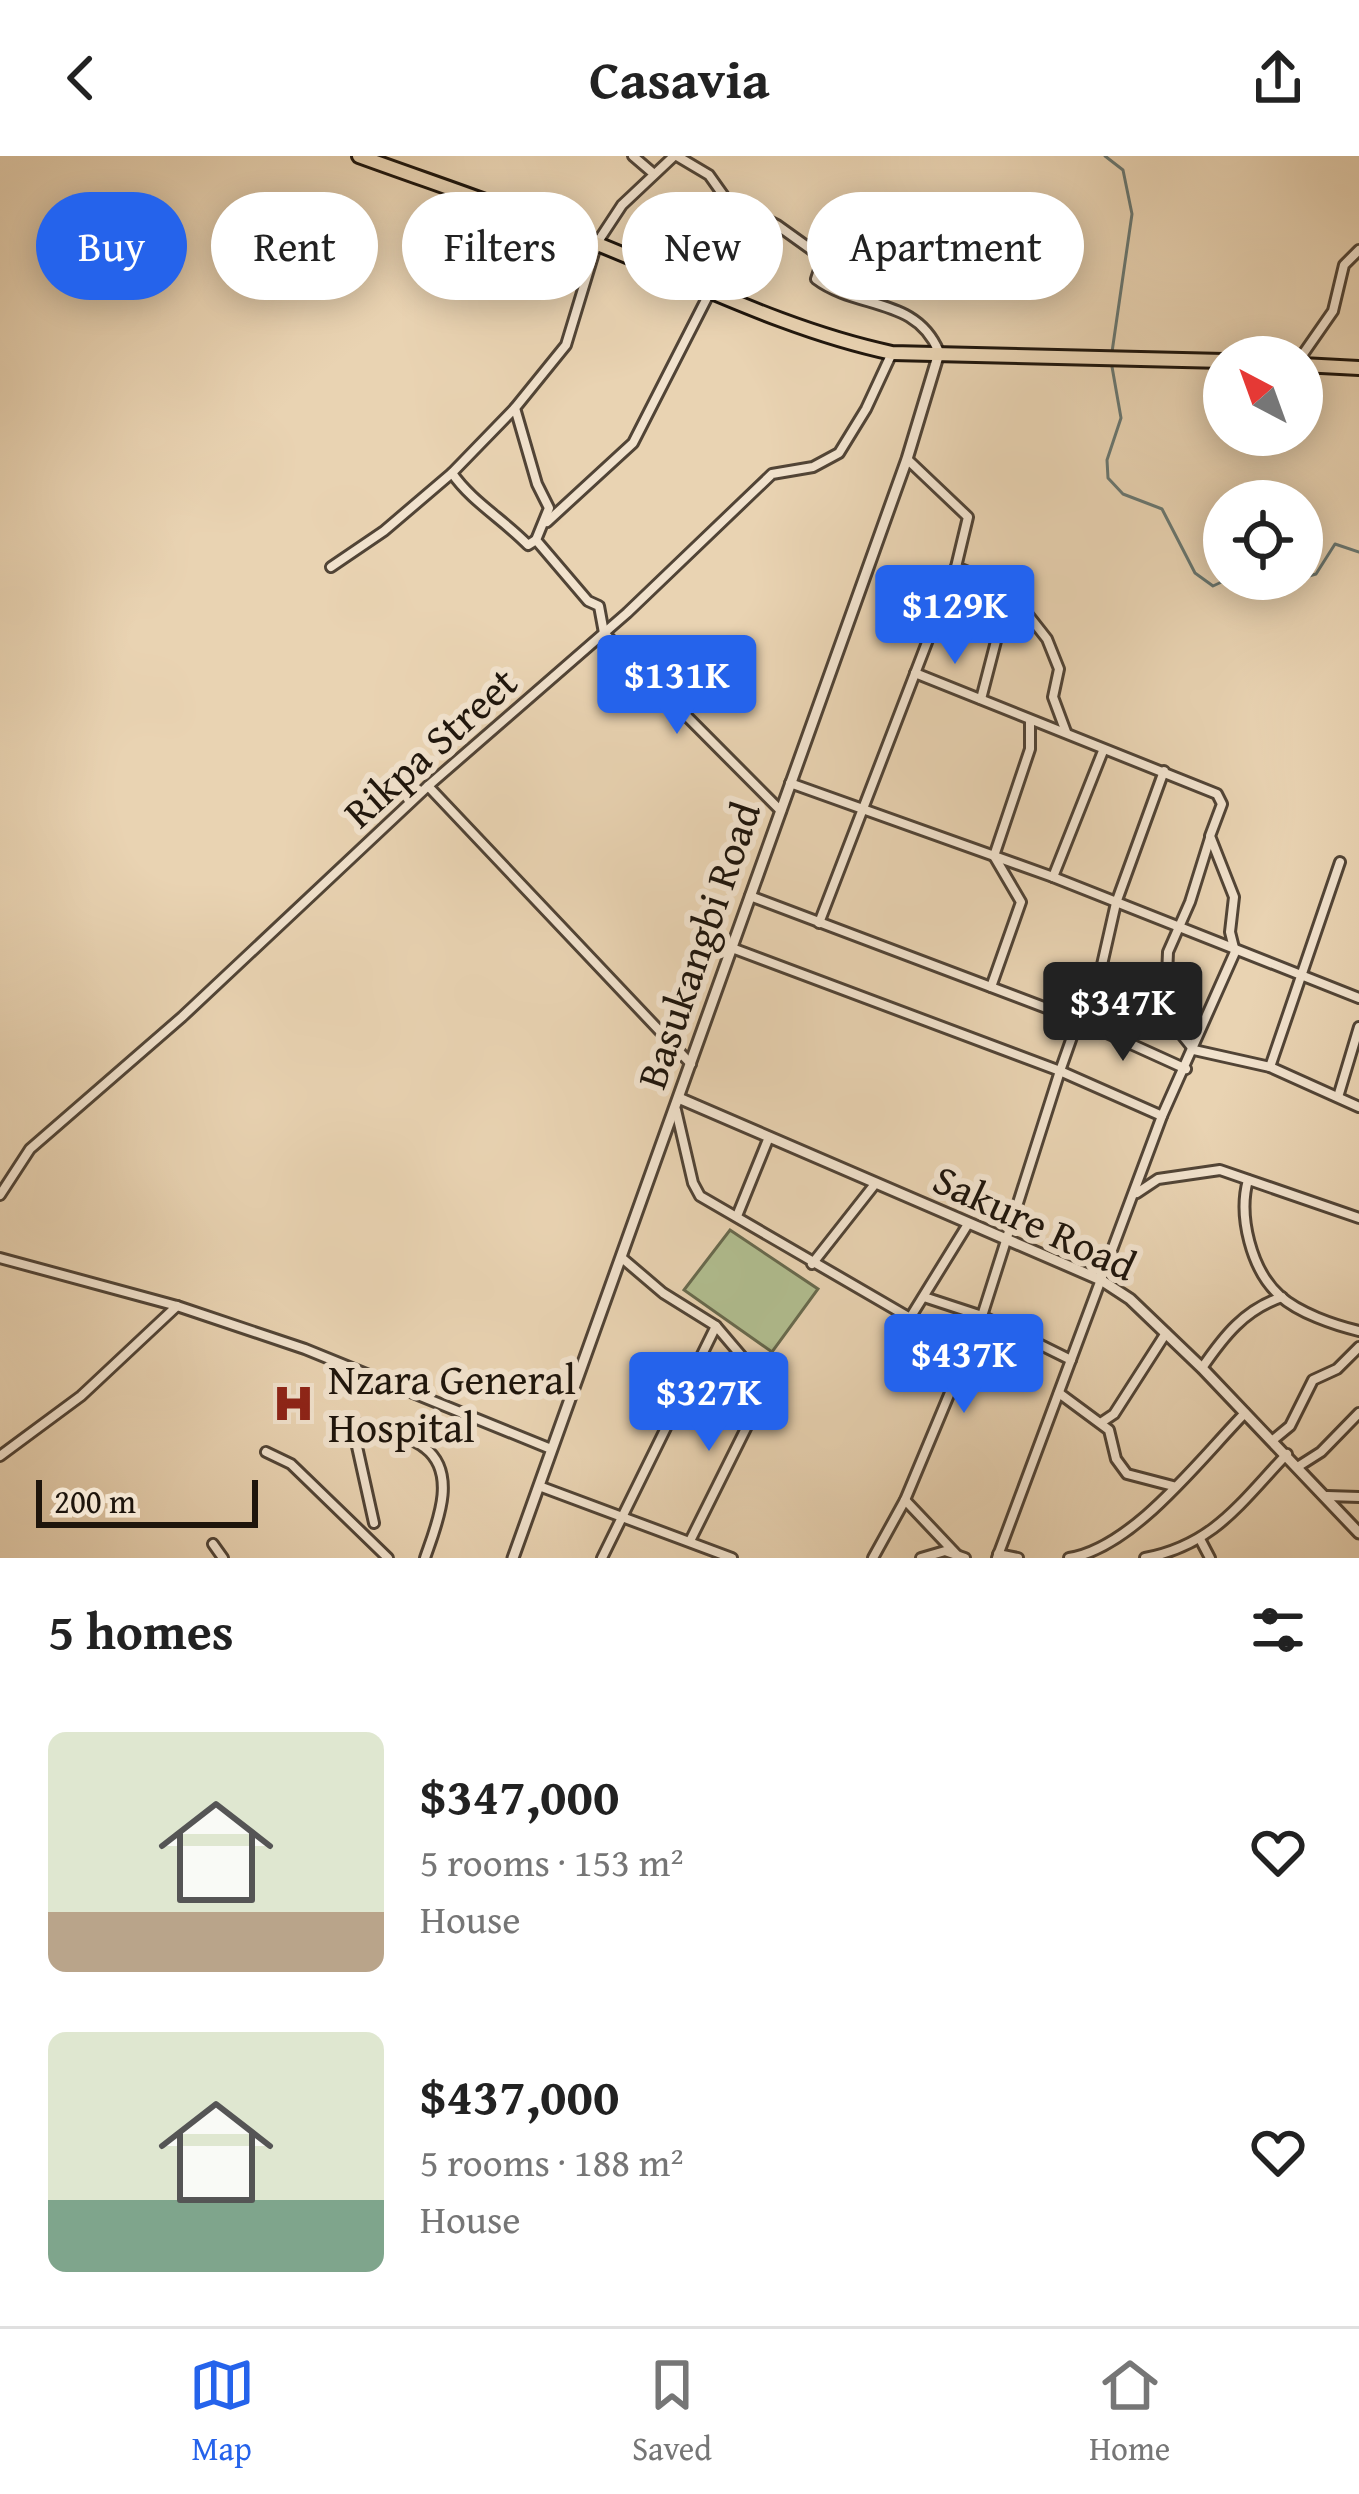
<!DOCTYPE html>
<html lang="en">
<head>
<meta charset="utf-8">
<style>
  :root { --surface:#fff; --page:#f6f6f6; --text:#222; --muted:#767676; --line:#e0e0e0; --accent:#2563eb }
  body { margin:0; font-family:"Gentium Book Plus",serif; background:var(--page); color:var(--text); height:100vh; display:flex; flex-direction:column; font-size:45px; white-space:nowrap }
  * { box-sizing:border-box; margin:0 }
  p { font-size:39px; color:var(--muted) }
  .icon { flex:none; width:66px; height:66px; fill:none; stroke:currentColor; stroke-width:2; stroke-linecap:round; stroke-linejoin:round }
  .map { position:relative; height:1402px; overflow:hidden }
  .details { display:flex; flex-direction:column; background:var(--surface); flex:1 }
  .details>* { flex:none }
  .top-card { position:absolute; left:36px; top:36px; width:1287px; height:108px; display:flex; gap:24px }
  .needle { width:78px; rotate:319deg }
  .buttons { position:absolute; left:1203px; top:180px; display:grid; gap:24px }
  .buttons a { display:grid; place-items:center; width:120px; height:120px; border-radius:50%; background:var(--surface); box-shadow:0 6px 30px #0003; font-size:60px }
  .scale { position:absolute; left:36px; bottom:30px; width:222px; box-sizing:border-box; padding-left:12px; border:6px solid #1e150c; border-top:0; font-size:33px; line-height:42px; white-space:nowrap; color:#1e150c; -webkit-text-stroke:9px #f1e2cd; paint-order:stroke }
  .price { position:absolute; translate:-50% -102px; padding:0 27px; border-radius:12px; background:var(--accent); color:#fff; font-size:39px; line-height:78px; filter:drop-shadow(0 3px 6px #0008) }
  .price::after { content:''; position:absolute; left:50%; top:72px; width:36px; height:27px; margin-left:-18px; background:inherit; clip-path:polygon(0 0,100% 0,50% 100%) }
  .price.current { background:#222; color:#fff }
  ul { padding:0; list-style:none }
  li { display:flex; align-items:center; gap:36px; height:300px; padding:0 48px }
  li span { display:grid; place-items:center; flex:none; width:336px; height:240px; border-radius:18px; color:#555 }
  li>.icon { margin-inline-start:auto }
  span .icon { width:144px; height:144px; fill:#fffc; stroke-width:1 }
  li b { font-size:51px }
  h2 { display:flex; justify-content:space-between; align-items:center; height:144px; padding:0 48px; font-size:51px }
  .chip { padding:0 42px; border-radius:54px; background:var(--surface); box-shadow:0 6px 30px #0003; font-size:42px; line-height:108px }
  .chip.current { background:var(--accent); color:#fff }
  header { display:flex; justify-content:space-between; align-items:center; height:156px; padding:0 48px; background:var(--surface); font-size:54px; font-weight:700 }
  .tab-bar { display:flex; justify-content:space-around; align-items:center; height:168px; border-top:3px solid var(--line); background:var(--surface); font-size:33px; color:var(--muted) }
  .tab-bar a { display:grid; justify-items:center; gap:6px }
  .tab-bar .current { color:var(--accent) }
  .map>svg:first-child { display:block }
  .green { fill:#b1be90; stroke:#686a4e; stroke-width:3 }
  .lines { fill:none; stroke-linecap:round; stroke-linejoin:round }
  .stream { stroke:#687670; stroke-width:3 }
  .minor-casing { stroke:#514436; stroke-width:14 }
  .tertiary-casing { stroke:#514436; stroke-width:15 }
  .primary-casing { stroke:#1e150c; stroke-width:18 }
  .minor { stroke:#f1e2cd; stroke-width:8 }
  .tertiary { stroke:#f1e2cd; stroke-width:9 }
  .primary { stroke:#e9d3b2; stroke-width:12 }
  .labels { text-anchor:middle; stroke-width:12; stroke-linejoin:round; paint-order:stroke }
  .street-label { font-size:42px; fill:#1e150c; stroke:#f1e2cd }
  .poi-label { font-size:42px; fill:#1e150c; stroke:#f1e2cd; text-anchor:start }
</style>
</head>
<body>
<header><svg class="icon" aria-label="back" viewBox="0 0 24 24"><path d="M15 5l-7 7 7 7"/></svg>Casavia<svg class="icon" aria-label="share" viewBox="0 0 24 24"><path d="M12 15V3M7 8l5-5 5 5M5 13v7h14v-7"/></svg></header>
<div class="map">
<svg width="1359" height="1402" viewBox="0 0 1359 1402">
  <rect width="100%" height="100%" fill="#e9d3b2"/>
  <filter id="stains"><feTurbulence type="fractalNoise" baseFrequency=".00167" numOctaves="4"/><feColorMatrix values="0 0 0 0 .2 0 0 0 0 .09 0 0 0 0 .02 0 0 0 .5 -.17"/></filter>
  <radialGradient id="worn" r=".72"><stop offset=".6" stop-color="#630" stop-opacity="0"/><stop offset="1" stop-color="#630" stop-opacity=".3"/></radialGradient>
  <path class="green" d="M730,1074L818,1133L772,1196L684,1134Z"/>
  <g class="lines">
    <g class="stream">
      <path d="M1105,0L1123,14L1132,58L1112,196"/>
      <path d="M1111,205L1121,262L1107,304L1108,322L1123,338L1162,353L1195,417L1213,430L1228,423"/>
      <path d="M1252,345L1274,335L1286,345"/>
      <path d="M1302,422L1316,418L1335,388L1359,396"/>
    </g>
    <defs>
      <g id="minor">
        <path d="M633,0L654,18"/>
        <path d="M674,0L622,49L597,87L566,189L515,252L537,328L549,352L536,384L588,445L599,450L604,477L781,655"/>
        <path d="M677,0L709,19L726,43L777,69L823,102"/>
        <path d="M859,47L823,102L816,123C857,154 916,140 939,196"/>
        <path d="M1301,201L1333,155L1344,109L1359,94"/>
        <path d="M907,303L968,361L956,411L1007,432L1047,483L1059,513L1053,541L1066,576"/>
        <path d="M452,317C471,345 504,364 528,389L536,384"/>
        <path d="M547,366L633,287L710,136"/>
        <path d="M331,411L384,375L452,317L515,252"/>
        <path d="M915,517L1217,638L1222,648L1210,680L1234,741L1230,776L1235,796L1162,960L997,1402"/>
        <path d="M981,543L1002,462L1013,440"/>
        <path d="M790,627L1053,721L1359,842"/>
        <path d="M428,630L691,908"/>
        <path d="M1210,682L1190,746L1168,796L1166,846L1174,869L1194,894L1270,911L1359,951"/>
        <path d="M1053,721L1103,595"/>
        <path d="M750,740L1078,864L1186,913"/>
        <path d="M819,767L956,411"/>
        <path d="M732,792L1060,915L1162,960"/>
        <path d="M991,831L1021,746L994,700L1030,593V566"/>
        <path d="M1270,911L1340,706"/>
        <path d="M1338,941L1359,871"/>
        <path d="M676,954L693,1027L700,1040L910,1162L968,1068"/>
        <path d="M1248,1024C1238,1060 1251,1114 1280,1140C1299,1157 1334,1169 1359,1175"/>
        <path d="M1137,1037L1158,1023L1220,1014L1359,1062"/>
        <path d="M0,1039L30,993L182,861L428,630L627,457L772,318L813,311L839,297L866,253L892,197"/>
        <path d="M737,1060L769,981"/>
        <path d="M0,1102L177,1150L305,1193L551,1293"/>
        <path d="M622,1102L663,1137L716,1170L767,1230L690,1385"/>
        <path d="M812,1108L875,1028"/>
        <path d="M924,1141L982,1160L1071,1204"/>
        <path d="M1202,1212C1224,1180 1244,1154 1282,1141"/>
        <path d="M1059,1237L1109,1274L1116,1303L1127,1318L1173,1330"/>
        <path d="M351,1266C373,1273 408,1278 425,1292C459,1318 436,1370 425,1402"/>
        <path d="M1102,1266L1114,1258L1166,1177"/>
        <path d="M352,1268L374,1367"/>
        <path d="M1273,1284L1290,1270L1313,1224L1337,1213L1359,1191"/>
        <path d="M266,1296L291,1308L388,1402"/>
        <path d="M0,1300L81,1240L177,1150"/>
        <path d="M1299,1310L1321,1296L1359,1257"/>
        <path d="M539,1330L732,1402"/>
        <path d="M1327,1340L1359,1341"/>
        <path d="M905,1344L957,1399"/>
        <path d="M1200,1383L1210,1402"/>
        <path d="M213,1388L223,1402"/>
        <path d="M998,1398L1018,1402"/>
        <path d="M602,1402L716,1170"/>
        <path d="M873,1402L905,1344L982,1160L1060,915L1078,864L1099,822L1116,747L1164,615"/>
        <path d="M921,1402L945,1395L965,1402"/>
        <path d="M1069,1402C1133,1392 1200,1303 1245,1257"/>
        <path d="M1145,1402C1214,1389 1241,1346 1287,1298"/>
      </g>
      <g id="tertiary">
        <path d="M681,943L1101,1124L1130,1143L1202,1212L1359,1377"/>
        <path d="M513,1402L907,303L939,197"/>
      </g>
      <g id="primary">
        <path d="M359,0C439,29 521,56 600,89C697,128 789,175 892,197L1224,205"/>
        <path d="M1302,209L1359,212"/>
      </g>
    </defs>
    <use href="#minor" class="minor-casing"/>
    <use href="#tertiary" class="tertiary-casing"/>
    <use href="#primary" class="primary-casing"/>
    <use href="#minor" class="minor"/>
    <use href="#tertiary" class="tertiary"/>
    <use href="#primary" class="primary"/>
  </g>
  <defs>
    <symbol id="hospital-bare" viewBox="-9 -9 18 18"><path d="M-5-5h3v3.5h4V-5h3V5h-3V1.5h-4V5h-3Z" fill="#8f2418" stroke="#f1e2cd" stroke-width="2.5" paint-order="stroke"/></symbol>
  </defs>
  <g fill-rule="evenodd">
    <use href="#hospital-bare" x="264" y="1218" width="59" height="59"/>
  </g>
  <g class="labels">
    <g class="street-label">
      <text transform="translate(430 591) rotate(-42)" y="15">Rikpa Street</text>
      <text transform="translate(698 789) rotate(-71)" y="15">Basukangbi Road</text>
      <text transform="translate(1035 1066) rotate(25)" y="15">Sakure Road</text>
    </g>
    <g class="poi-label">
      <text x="328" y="1238">Nzara General<tspan x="328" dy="48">Hospital</tspan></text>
    </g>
  </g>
  <rect width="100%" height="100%" filter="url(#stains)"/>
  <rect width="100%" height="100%" fill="url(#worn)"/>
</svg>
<div class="buttons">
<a><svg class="needle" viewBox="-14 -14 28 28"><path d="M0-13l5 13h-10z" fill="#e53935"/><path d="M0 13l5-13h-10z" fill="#767676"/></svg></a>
<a><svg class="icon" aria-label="locate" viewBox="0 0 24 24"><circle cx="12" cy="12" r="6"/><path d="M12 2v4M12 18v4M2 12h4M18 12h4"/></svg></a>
</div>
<div class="scale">200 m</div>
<b class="price" style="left:955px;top:511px">$129K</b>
<b class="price" style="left:677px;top:581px">$131K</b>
<b class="price current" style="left:1123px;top:908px">$347K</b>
<b class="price" style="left:964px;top:1260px">$437K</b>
<b class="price" style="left:709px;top:1298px">$327K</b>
<div class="top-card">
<a class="chip current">Buy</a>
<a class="chip">Rent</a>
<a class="chip">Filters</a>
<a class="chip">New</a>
<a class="chip">Apartment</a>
</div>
</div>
<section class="details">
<h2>5 homes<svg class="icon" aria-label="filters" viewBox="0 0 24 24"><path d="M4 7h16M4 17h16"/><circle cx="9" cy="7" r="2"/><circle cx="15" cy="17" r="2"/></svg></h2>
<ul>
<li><span style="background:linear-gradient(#dfe7d0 75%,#b9a48a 0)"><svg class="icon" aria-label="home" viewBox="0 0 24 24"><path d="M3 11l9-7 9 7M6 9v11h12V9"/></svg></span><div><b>$347,000</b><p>5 rooms · 153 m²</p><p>House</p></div><svg class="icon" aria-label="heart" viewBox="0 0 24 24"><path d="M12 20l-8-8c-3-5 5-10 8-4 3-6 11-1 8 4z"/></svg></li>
<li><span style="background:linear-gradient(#dfe7d0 70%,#7fa58c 0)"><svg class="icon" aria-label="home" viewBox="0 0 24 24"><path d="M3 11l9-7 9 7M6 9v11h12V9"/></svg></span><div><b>$437,000</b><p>5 rooms · 188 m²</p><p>House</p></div><svg class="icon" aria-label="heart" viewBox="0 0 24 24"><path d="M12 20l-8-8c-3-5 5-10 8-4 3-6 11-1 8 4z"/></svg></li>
</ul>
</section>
<nav class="tab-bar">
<a class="current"><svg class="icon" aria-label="map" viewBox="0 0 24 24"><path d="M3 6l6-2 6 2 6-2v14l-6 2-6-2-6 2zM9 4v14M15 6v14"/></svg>Map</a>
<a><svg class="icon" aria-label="saved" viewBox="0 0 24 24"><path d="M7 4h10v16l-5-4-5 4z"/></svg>Saved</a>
<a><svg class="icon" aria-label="home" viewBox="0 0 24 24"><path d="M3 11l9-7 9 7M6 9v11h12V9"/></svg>Home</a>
</nav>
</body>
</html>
